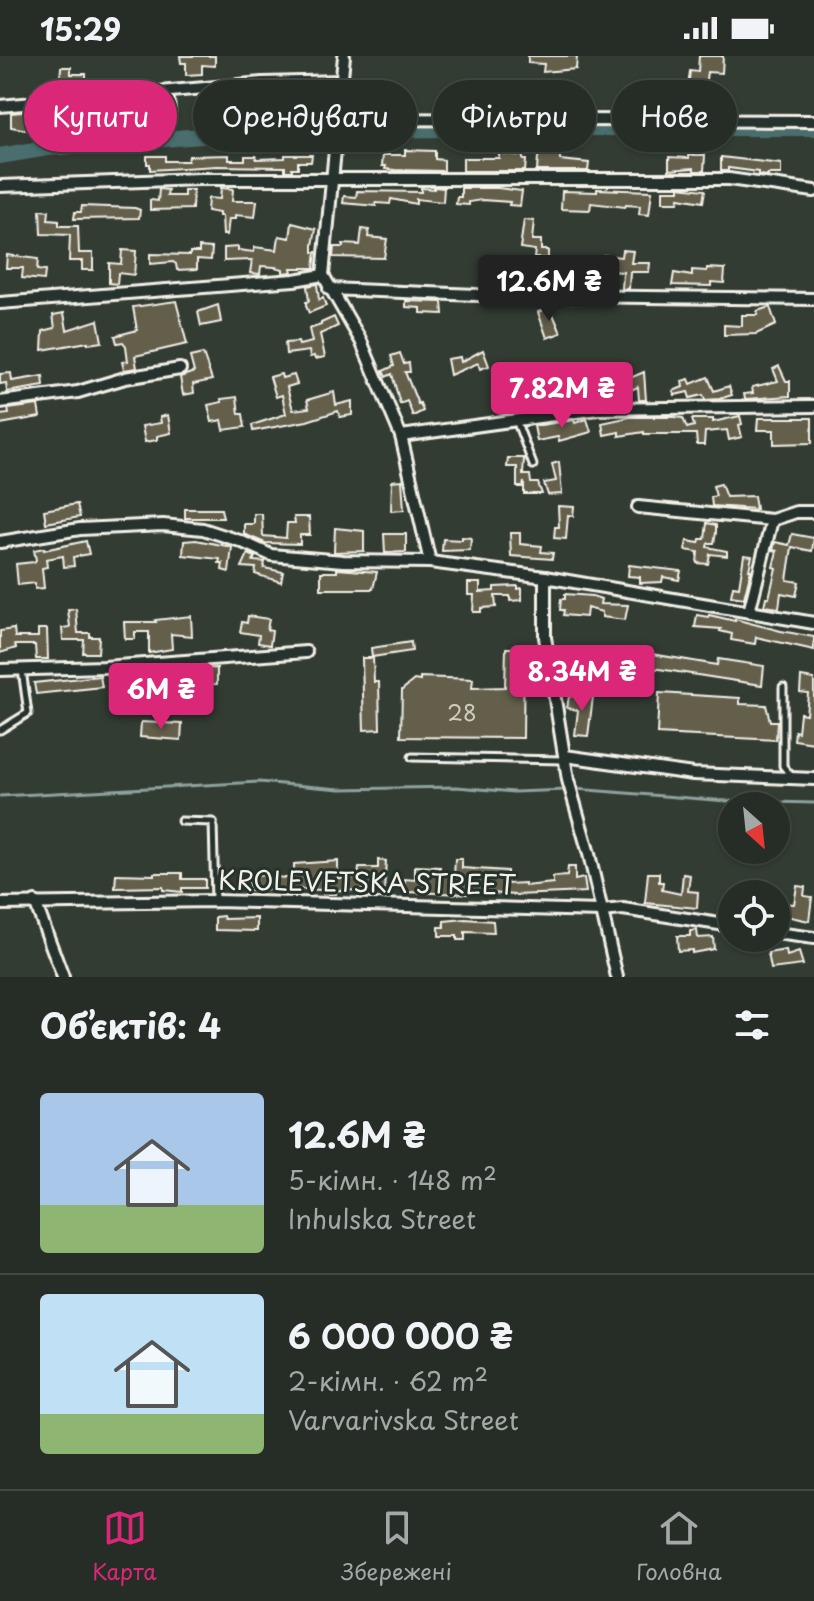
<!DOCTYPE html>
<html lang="uk">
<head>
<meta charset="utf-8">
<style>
  :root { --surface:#262d26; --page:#2e352e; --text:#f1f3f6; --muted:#a4a8a7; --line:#424943; --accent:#db2777 }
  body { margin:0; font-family:"Playpen Sans",sans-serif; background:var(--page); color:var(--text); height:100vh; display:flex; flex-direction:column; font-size:30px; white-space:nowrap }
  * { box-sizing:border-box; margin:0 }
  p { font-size:26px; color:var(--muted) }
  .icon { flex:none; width:44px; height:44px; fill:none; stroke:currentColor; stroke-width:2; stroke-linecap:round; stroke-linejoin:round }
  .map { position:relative; height:921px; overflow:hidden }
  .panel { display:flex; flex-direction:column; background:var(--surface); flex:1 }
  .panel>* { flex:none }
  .hud { position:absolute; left:24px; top:24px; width:766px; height:72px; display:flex; gap:16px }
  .needle { width:52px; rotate:153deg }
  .tools { position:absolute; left:718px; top:736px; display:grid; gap:16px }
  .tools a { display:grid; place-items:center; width:72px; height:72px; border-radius:50%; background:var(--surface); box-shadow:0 2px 6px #0004,0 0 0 2px var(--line); font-size:40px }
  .price { position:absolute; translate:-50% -68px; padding:0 18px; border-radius:8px; background:var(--accent); color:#fff; font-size:26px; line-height:52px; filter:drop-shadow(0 2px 4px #0008) }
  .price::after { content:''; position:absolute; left:50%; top:48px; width:24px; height:18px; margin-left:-12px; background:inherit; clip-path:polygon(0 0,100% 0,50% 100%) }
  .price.on { background:#222; color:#fff }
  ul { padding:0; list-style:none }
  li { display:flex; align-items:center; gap:24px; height:200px; padding:0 40px }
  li+li { border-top:2px solid var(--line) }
  li span { display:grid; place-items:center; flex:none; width:224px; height:160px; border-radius:8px; color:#555 }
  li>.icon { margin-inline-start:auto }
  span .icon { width:96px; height:96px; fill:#fffc; stroke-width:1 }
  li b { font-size:34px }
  h2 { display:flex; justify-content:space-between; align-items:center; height:96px; padding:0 40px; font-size:34px }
  .tag { padding:0 28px; border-radius:36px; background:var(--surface); box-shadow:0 2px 6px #0004,0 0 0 2px var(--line); font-size:28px; line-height:72px }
  .tag.on { background:var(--accent); color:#fff }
  .status { display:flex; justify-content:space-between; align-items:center; height:56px; padding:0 40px; background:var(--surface); direction:ltr }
  .status svg { height:22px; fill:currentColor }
  .dock { display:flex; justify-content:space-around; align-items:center; height:112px; border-top:2px solid var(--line); background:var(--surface); font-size:22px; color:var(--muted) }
  .dock a { display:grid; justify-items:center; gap:4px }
  .dock .on { color:var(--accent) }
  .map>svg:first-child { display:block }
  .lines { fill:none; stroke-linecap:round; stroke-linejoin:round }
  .stream { stroke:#8ea29e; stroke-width:3 }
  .river { stroke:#4a6e6d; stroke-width:16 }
  .building { fill:#635f4c; stroke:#f4f1e8; stroke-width:2 }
  .lane-casing { stroke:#f4f1e8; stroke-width:11 }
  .street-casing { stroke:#f4f1e8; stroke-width:16 }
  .lane { stroke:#26332d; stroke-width:5 }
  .street { stroke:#26332d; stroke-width:10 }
  .labels { text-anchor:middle; stroke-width:6; stroke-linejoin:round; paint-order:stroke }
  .number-label { font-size:22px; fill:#d0ccc1 }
  .street-label { font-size:26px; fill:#f4f1e8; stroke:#26332d }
</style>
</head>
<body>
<div class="status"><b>15:29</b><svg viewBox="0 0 49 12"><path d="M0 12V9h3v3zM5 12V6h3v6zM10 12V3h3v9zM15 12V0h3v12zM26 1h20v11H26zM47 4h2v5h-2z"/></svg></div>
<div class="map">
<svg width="814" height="921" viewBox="0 0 814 921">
  <rect width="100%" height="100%" fill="#323c33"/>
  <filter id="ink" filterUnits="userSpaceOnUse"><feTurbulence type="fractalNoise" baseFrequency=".0125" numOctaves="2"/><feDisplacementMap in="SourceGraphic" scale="16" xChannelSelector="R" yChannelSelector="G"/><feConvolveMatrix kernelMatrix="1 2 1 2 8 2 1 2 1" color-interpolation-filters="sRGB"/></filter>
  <g filter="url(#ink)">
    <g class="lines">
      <g class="stream">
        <path d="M575,733L727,745L814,747"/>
        <path d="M0,740L259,726L340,733L457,731L514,736L567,734"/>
      </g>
      <path class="river" d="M0,100L47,92L240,77L492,72H814"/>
    </g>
    <g class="building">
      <path d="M180,0H215V10L202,9V18L186,19V7H181Z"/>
      <path d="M528,0H577L576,13L543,16L544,8L528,7Z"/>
      <path d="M699,0H723L722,17L707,16L701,57L685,56L690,15L698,16Z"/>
      <path d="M61,11H71V18H86V33H75V26H60Z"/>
      <path d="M333,34L331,51L323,50V40L303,41V46H295L294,42H276V47L269,48V36Z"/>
      <path d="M252,36V54H238V50H215L214,39Z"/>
      <path d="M175,43L176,57H149V50H135L132,75H124V62L97,64L82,66L83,69L54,71V66L28,68V74L11,71V57L44,54V57H88L97,54V50Z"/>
      <path d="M405,94L435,95V103L444,104V115L395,114L385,113L386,110H382L383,99H405Z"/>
      <path d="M552,96H560V104L589,107L588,115H537L538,101L541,98H552Z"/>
      <path d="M499,97L523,100V104H526L525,115H463V102H499Z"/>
      <path d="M229,99V104H245V100H256V103L285,102V99H312L311,106H298V112H292V115H285V111L217,110L150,114V108H147V100H165V105H188L189,100Z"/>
      <path d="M689,99H705L704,115H694V112L669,114V101L689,102Z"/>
      <path d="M721,101L781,108V118H768V120L758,119V116L728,112V115H721Z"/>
      <path d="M434,131L444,132L443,146L416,143V148L391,143L390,148L376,147V150L343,147L344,140L356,141L357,135L421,136V132L434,133Z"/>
      <path d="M679,131L705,134L703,146L679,142L678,146H663V134H679Z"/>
      <path d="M221,132L233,133L232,145H257L255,161L235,159V163H229L227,179H223L222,160H219V157L207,155L208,142L220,143Z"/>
      <path d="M461,132H498L522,135L520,150L509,149L510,146L482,144L469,146V149L456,148L457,141H461Z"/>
      <path d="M159,133L168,134L167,140H184V134H193L192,153L150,154V144L158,145Z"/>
      <path d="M597,133L652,135L649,159L639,158L640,150L626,149L625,151L591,147L590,154L561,153L562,135L597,136Z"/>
      <path d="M82,150L135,152L140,154L139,162L74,163L75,156H81Z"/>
      <path d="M40,154L49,155L48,164L59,165V170H78L79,197H93V214H82V205H69L70,179L41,178Z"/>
      <path d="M524,164L534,165L532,184H541V194H548V202H534L535,194L520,192Z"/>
      <path d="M292,167L316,173L313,189V196H316L314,212H291L292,216L283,217V213L275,211L261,210L260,218L250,217L252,204L224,205V192L238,191V194L254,196L255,191L277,194L279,180L290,182Z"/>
      <path d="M362,173L369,174L368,181L387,183L384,202L333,201L334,191H343V188L360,189Z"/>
      <path d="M199,191L212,192L211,204L197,203V213L177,214L176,208L173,206L150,208V198L190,199V196H199Z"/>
      <path d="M122,194L136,195L134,219L118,217L117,228L109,227V207L121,208Z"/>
      <path d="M622,194L633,195L631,207H650L649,216H630L629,233H622L623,216L597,214L596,219L562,216L563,207L602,208L603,199L621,201Z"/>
      <path d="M7,199L38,203L37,214L45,215L44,224L22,222L23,212H6Z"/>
      <path d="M707,212L725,213L724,227L711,226V230L672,229L674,217L692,220V214L707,215Z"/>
      <path d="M317,228L319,244L323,242L326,250L309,257L306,250V246L309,245L307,230Z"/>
      <path d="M176,245L187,288L135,300L137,312L124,314L122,306L128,305L126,290L123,286L117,287L115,280L137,274L133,251Z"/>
      <path d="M406,245L442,246L443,258L421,257V252L406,251Z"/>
      <path d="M218,249L221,266L201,270L198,256Z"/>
      <path d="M550,251L561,277L547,282L538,256Z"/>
      <path d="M770,251L776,269L756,278L724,279V269L742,270V259H758L757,255Z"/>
      <path d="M64,257L67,274L98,264L102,286L88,288V286L42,294L43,275L55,272L53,259Z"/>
      <path d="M334,261L338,270L320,278L325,301L315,303L314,300L310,301L309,295L286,298L285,287L298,286L299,289L312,286L309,273L321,269V267Z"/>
      <path d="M483,294L489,310L480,313L478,307L450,319L447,303L460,301L461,306Z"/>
      <path d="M400,297L404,308L409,307L410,316H405L418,348L420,347L423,355L413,360L407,345L400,348L392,318L386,321L383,315L394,310L391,300Z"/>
      <path d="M203,298L212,324L193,328L194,337L183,339L180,321L194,316L190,301Z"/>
      <path d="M779,310L786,325H790V340L745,343L744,338L753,337L752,331L778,325L773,313Z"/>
      <path d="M644,316L646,344H639L638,331L606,344L602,334Z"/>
      <path d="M11,317L12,325L43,320L44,330L7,336L6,327L0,328V318Z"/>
      <path d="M281,318L282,322L294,319L297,328L287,331L293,354L309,352L307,344L334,336L336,349L352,345V359L340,361L338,355L307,365L253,375L252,369L286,358L282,339L276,341L270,321Z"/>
      <path d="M708,321L714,335L729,330L732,339L719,343L705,344L703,339L690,342L688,336L675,339L673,335L683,331L682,325L689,323L691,328Z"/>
      <path d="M520,331L527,335L523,343L525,351L505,358L498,338L510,334L513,344Z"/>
      <path d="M237,341L239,358H243L245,371L224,374L222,364L212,366L208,349L222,346L221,343Z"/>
      <path d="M38,349L40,361L0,368V359L9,358L8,353Z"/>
      <path d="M168,359L171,377L157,380V384L145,386L142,370L161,367L160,361Z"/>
      <path d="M740,360L742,368L739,369L742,381L729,384L727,374L705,376L704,389H697L696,378H644V376L619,380V376L604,379L602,367L630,361H674L683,362L687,372L694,370L692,363H713V366Z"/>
      <path d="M758,362H812V387L774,388V374H757Z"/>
      <path d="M587,363L591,376L559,385L558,381L537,385L534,370L574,364L575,367Z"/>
      <path d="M508,402H524L523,419H530L531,427H538L542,438H524V426L523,431H517V411H507Z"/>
      <path d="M559,406L562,438L548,439L544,427L556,425L552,408Z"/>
      <path d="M402,424L404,454L391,455L392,425Z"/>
      <path d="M721,428L726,441L754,440L756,453L712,450L711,441L716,440L713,430Z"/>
      <path d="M77,448L80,461L46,467L44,454Z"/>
      <path d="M558,450L574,451L573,460L568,459L566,483L554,482L555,471H559Z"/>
      <path d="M185,453H221L223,462H185Z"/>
      <path d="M254,458H262L263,480L286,482L287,467H295L294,461H309L310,479H300V488L265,487L244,478V468H254Z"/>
      <path d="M707,467L716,469V477L714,487H708L707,491L727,495V500L710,498L708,508L697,507L698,496L685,494L687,485L699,487L700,483H705Z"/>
      <path d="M335,472L364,475V495L334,496Z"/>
      <path d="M510,477H520V488L542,490L541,496L553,497L552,503L511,500Z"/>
      <path d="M384,478H406V496L385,497Z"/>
      <path d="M792,478L814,482L812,495L792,491L787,524L799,526L796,540L781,537L779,552L764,550L766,541L769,542L776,512L773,511L777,495L773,494L775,486L789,489Z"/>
      <path d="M462,481L471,482L470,494L442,495L443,483L462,484Z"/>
      <path d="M196,484L232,491L229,516L222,514L223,507H219L220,503L183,499L184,485Z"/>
      <path d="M86,485L89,498L73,501L74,510L64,511L63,500L46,503L47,511L42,512L44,532L35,533V527L18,529L16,508L34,506L36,504L34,494L44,492V494Z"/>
      <path d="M248,498L255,501L253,505L265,506L264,512L283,516L281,526L255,518L256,512L242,511Z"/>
      <path d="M744,499L752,500L749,514H751L744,542L731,540L733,530L739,531Z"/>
      <path d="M629,509L681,515L679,524L663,521L662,526L640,527V521L628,520Z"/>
      <path d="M337,513L377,516L373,533H321V516H337Z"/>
      <path d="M468,527H480V536L494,535V531L518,530V533L522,532V544L510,545V540H495L496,551L481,552V556H473L474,539H468Z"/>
      <path d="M565,538L592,540L601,543L600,548L628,549L625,564L602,561V556L587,552L586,561L563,559L564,554H560L561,543H565Z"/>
      <path d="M76,553L78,577H90V581H99L98,597H83L84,584H63L62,572L70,571L68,554Z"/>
      <path d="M697,559L708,561L709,559L735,565V563L742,565L781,575L814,581V594L756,581L755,588L731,584L732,578L720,575L721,573L695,571Z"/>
      <path d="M191,560L192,580L171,578L172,593L149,597V576H135V583H125L124,566H156L155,564Z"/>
      <path d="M248,560L269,563L267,574L272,575L270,589L258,587L259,579L240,576L242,566L247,567Z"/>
      <path d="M14,573L15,581H38V573H47L48,603H36L35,589H15L16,592L0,597V575Z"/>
      <path d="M411,586L412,595L372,601L371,592Z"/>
      <path d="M506,592H524L523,682L401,681L402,634L414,624L420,625V621L473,623L472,632L505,631Z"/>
      <path d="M622,593L717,609L718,603L764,610L762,629L620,607Z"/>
      <path d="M362,602H373L374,626H379L380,673L364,674Z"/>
      <path d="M217,612V628L170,629V614Z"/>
      <path d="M100,620L102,631L36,638L34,627Z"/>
      <path d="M801,621L814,623V687L794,684L795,675L798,676L800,657L806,658L808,637L800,636Z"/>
      <path d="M659,637L740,642V648L766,649L770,665H777L776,684L657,678Z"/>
      <path d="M569,640L593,641L588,680L575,679L578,654L567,652Z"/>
      <path d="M141,666L182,668L181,684L140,681Z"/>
      <path d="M455,803H462V812L507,815V828L525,827V830L553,827V821L567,820L568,811H575V824L584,822L586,836L515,839L468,835V838L404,836L405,823L415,824V810L440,811L439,819L454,820Z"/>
      <path d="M378,804L386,805L384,835L336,834V838H323V834L299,833V836H291V833L249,835V818L294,823V808L338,805V822H358L359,812H378Z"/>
      <path d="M154,817H182V823H205V832H182V836L163,834V831L115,832L116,818L154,819Z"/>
      <path d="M648,817H659V826H663L662,834L681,838L683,818L690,819L688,835L698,836L697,852L645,847Z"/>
      <path d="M797,830L805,831L804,840L812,841L809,865L781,859L782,847L794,848Z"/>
      <path d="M223,860L224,863L257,862V875L215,874V861Z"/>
      <path d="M465,863L493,865L494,877L465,876V884H457V880H439V871H444V865Z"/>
      <path d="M697,874L698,882L713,881L714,893L692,897V894L678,895L677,880H690V875Z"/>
      <path d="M786,894L787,900L799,896L803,909L771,913L768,897Z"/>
    </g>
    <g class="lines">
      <defs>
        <g id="lane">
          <path d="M516,364L533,409"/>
          <path d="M783,631V710L793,722"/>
          <path d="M0,674L28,657L22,614"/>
          <path d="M412,701L564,704"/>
          <path d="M181,765L213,766L215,845"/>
        </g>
        <g id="street">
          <path d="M344,0L323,219L361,285L401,380L430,506"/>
          <path d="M0,50L262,27L342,25"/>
          <path d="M337,63L814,65"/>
          <path d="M0,130L200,123H729L814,135"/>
          <path d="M329,233L477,239L814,243"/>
          <path d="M0,247L294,224L323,219"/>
          <path d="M0,346L78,336L125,322L180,313"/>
          <path d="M401,380L598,353L814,350"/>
          <path d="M638,451L772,464L796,456H814"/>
          <path d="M0,486L80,473L163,469L203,473L240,485L271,499L343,505L430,506L545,521L814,567"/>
          <path d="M545,521V581L568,724L589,798L617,921"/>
          <path d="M749,556L772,464"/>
          <path d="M0,614L104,611L306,596"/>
          <path d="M565,700L693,718L814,723"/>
          <path d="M35,846L63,921"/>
          <path d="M0,848L215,845L601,855L623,853L732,870"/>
          <path d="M776,877L814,882"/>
        </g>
      </defs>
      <use href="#lane" class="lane-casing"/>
      <use href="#street" class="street-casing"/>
      <use href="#lane" class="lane"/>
      <use href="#street" class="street"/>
    </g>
  </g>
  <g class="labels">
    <g class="number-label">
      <text x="462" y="665">28</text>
    </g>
    <g class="street-label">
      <text transform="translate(367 827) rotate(1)" y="9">KROLEVETSKA STREET</text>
    </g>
  </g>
</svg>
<div class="tools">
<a><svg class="needle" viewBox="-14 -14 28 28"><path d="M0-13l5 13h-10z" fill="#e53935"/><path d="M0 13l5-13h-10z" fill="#a4a8a7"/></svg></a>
<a><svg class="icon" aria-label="locate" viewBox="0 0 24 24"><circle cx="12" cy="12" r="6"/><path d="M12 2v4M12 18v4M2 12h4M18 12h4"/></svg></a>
</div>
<b class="price on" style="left:549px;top:267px">12.6M ₴</b>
<b class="price" style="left:562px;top:374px">7.82M ₴</b>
<b class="price" style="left:582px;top:657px">8.34M ₴</b>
<b class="price" style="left:161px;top:675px">6M ₴</b>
<div class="hud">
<a class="tag on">Купити</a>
<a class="tag">Орендувати</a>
<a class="tag">Фільтри</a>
<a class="tag">Нове</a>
</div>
</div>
<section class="panel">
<h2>Об’єктів: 4<svg class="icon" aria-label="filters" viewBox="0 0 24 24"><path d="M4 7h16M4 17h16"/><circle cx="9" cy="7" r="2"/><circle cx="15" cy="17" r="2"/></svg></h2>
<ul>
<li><span style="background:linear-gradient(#a9c7e8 70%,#8fb573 0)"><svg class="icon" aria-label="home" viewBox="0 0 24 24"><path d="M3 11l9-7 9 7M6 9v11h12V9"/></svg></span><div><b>12.6M ₴</b><p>5-кімн. · 148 m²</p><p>Inhulska Street</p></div></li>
<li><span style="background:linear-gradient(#bfe0f5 75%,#8fb573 0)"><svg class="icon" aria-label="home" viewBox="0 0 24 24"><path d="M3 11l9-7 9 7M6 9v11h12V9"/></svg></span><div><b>6 000 000 ₴</b><p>2-кімн. · 62 m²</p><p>Varvarivska Street</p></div></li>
</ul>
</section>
<nav class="dock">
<a class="on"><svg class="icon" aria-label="map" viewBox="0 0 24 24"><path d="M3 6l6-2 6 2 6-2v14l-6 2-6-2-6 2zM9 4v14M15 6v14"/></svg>Карта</a>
<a><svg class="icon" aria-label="saved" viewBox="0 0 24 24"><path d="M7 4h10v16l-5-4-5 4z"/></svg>Збережені</a>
<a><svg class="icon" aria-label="home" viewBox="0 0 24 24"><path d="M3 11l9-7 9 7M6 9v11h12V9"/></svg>Головна</a>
</nav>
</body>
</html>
